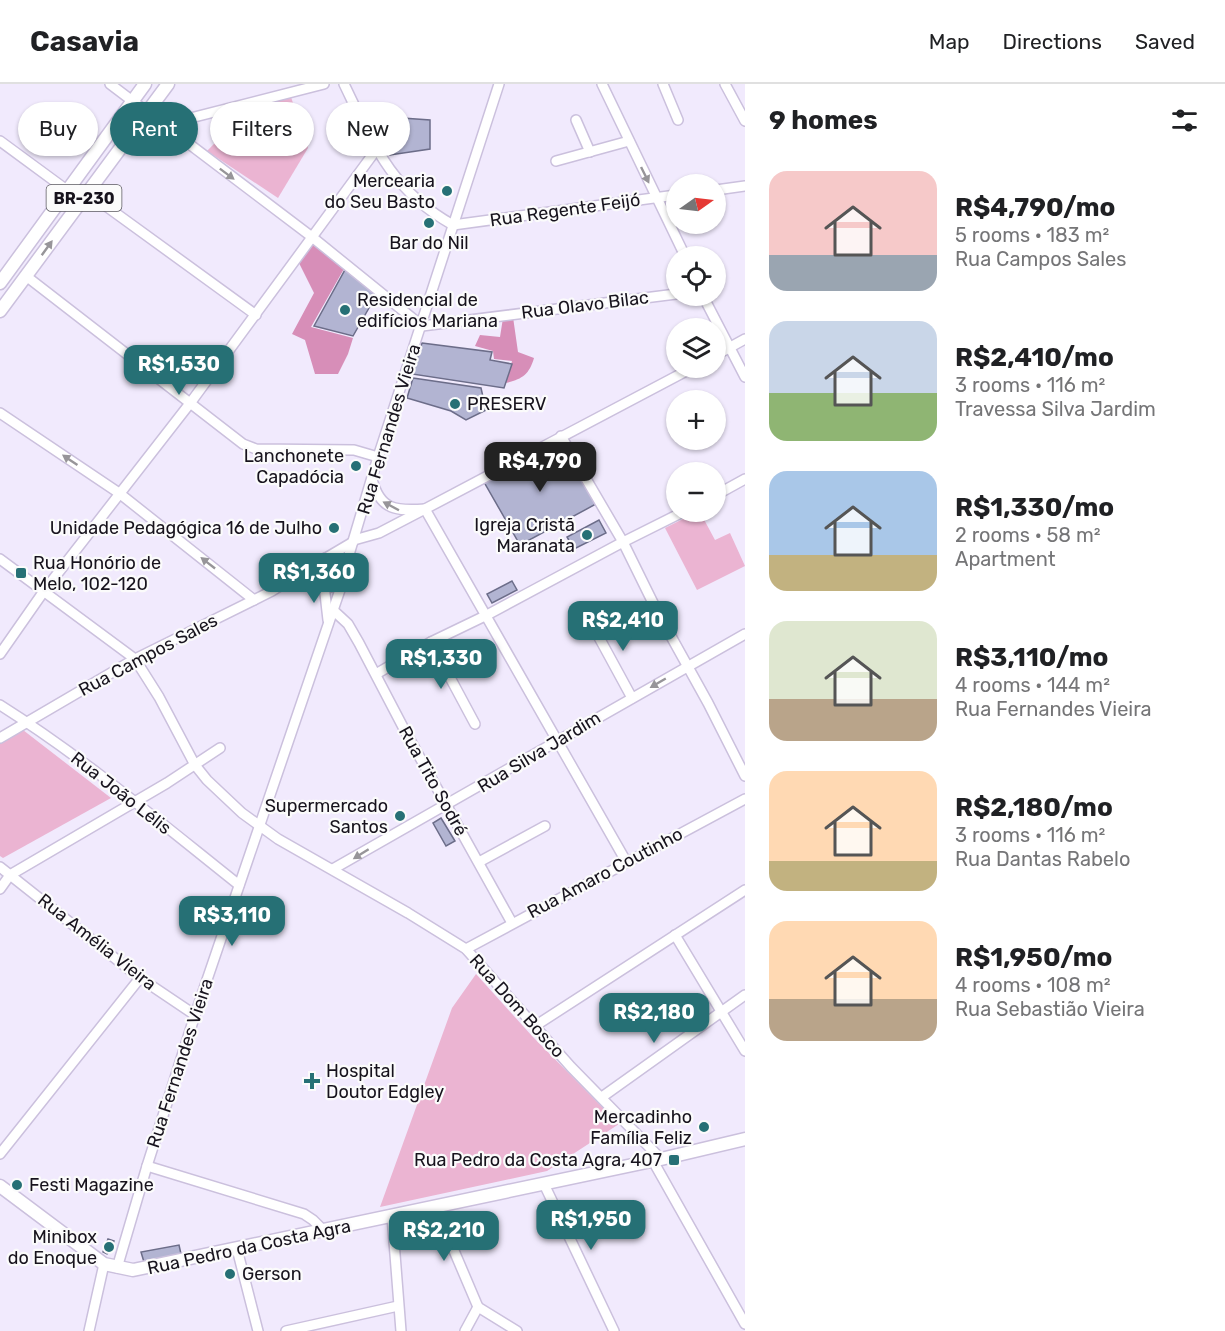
<!DOCTYPE html>
<html lang="en">
<head>
<meta charset="utf-8">
<style>
  :root { --surface:#fff; --page:#f2f2f2; --text:#202124; --muted:#757577; --line:#e0e0e0; --accent:#267075 }
  body { margin:0; font-family:Rubik,sans-serif; background:var(--page); color:var(--text); height:100vh; display:flex; flex-direction:column; font-size:22px; white-space:nowrap }
  * { box-sizing:border-box; margin:0 }
  p { font-size:20px; color:var(--muted) }
  .icon { flex:none; width:33px; height:33px; fill:none; stroke:currentColor; stroke-width:2; stroke-linecap:round; stroke-linejoin:round }
  .map { position:relative; flex:1; overflow:hidden }
  .drawer { display:flex; flex-direction:column; background:var(--surface); width:480px }
  .drawer>* { flex:none }
  .top-card { position:absolute; left:18px; top:18px; width:570px; height:54px; display:flex; gap:12px }
  .needle { width:39px; rotate:76deg }
  .controls { position:absolute; left:666px; top:90px; display:grid; gap:12px }
  .controls a { display:grid; place-items:center; width:60px; height:60px; border-radius:50%; background:var(--surface); box-shadow:0 2px 4px #0004; font-size:30px }
  .price { position:absolute; translate:-50% -51px; padding:0 14px; border-radius:12px; background:var(--accent); color:#fff; font-size:20px; line-height:39px; filter:drop-shadow(0 2px 3px #0008) }
  .price::after { content:''; position:absolute; left:50%; top:36px; width:18px; height:14px; margin-left:-9px; background:inherit; clip-path:polygon(0 0,100% 0,50% 100%) }
  .price.current { background:#222; color:#fff }
  ul { padding:0; list-style:none }
  li { display:flex; align-items:center; gap:18px; height:150px; padding:0 24px }
  li span { display:grid; place-items:center; flex:none; width:168px; height:120px; border-radius:18px; color:#555 }
  li>.icon { margin-inline-start:auto }
  span .icon { width:72px; height:72px; fill:#fffc; stroke-width:1 }
  li b { font-size:26px }
  h2 { display:flex; justify-content:space-between; align-items:center; height:72px; padding:0 24px; font-size:26px }
  .tag { padding:0 21px; border-radius:27px; background:var(--surface); box-shadow:0 2px 4px #0004; font-size:21px; line-height:54px }
  .tag.current { background:var(--accent); color:#fff }
  header { display:flex; align-items:center; gap:36px; box-sizing:border-box; height:84px; padding:0 30px; background:var(--surface); border-bottom:2px solid var(--line) }
  header strong { font-size:28px }
  nav { display:flex; gap:33px; margin-inline-start:auto; font-size:21px }
  main { display:flex; flex:1; min-height:0 }
  .map>svg:first-child { display:block }
  .green { fill:#ebb4d2 }
  .forest { fill:#d78eb8 }
  .building { fill:#b2b4d2; stroke:#6c6d89; stroke-width:1.5 }
  .lines { fill:none; stroke-linecap:round; stroke-linejoin:round }
  .minor-casing { stroke:#cbc0dd; stroke-width:12 }
  .major-casing { stroke:#cbc0dd; stroke-width:15 }
  .minor { stroke:#fff; stroke-width:9 }
  .major { stroke:#fff; stroke-width:12 }
  .oneway { fill:#979599 }
  .poi-dot { fill:#267075; stroke:#fbfbfb; stroke-width:2 }
  .labels { text-anchor:middle; stroke-width:4.5; stroke-linejoin:round; paint-order:stroke }
  .shield { fill:#fbfbfb; stroke:#5b5960; stroke-width:1.5 }
  .shield-label { font-size:16px; font-weight:bold; fill:#17131d }
  .poi-label { font-size:18px; fill:#17131d; stroke:#fbfbfb; text-anchor:end }
  .street-label { font-size:18px; fill:#17131d; stroke:#fbfbfb }
</style>
</head>
<body>
<header>
<strong>Casavia</strong>
<nav><a>Map</a><a>Directions</a><a>Saved</a></nav>
</header>
<main>
<div class="map">
<svg width="745" height="1247" viewBox="0 0 745 1247">
  <rect width="100%" height="100%" fill="#f1eafd"/>
  <g class="green">
    <path d="M291,13L308,64L278,114L207,67L251,22Z"/>
    <path d="M697,428H700L715,456L730,449L745,482L697,506L665,444Z"/>
    <path d="M23,646L111,714L3,774L0,772V659Z"/>
    <path d="M476,890L532,952L619,1040L547,1087L380,1123L452,924Z"/>
  </g>
  <g class="forest">
    <path d="M312,157L345,183L311,243L353,254L348,270L338,290H315L305,256L292,250L314,209L298,177Z"/>
    <path d="M513,233L518,268L534,274C529,291 522,295 506,299L512,277L494,275L493,267L475,262L480,251L500,253L503,234Z"/>
  </g>
  <g class="building">
    <path d="M388,33L430,36V65L390,71L375,39Z"/>
    <path d="M346,184L377,210L353,252L314,242Z"/>
    <path d="M422,259L492,268L490,276L512,280L504,304L412,290Z"/>
    <path d="M413,294L481,304L486,326L466,336L451,327L407,314Z"/>
    <path d="M561,357L596,420L520,461L484,398Z"/>
    <path d="M599,436L606,449L574,465L567,453Z"/>
    <path d="M512,497L517,506L492,519L487,510Z"/>
    <path d="M441,734L455,757L446,762L433,739Z"/>
    <path d="M108,1155L114,1157L110,1168L107,1170L103,1168Z"/>
    <path d="M179,1161L181,1170L144,1178L141,1168Z"/>
  </g>
  <g class="lines">
    <defs>
      <g id="minor">
        <path d="M110,0L312,153L422,242L676,210"/>
        <path d="M344,0C373,60 392,107 453,141L676,111"/>
        <path d="M602,0L685,172"/>
        <path d="M663,0L678,36"/>
        <path d="M725,0L745,37"/>
        <path d="M576,36L590,68"/>
        <path d="M163,41L324,0"/>
        <path d="M0,57L68,107"/>
        <path d="M556,77L629,57"/>
        <path d="M716,106L745,102"/>
        <path d="M88,109L256,231"/>
        <path d="M26,192L243,360L256,365L354,366L378,373"/>
        <path d="M703,212L745,293"/>
        <path d="M716,271L745,255"/>
        <path d="M0,329L119,409L254,516"/>
        <path d="M561,352L623,458L657,527L708,619L745,692"/>
        <path d="M372,395C380,427 397,427 425,425L627,779"/>
        <path d="M716,411L745,395"/>
        <path d="M354,456L379,449L425,425L692,284"/>
        <circle cx="331" cy="488" r="15"/>
        <path d="M326,474L353,458"/>
        <path d="M0,475L135,575L159,613L195,681L207,696L242,729L278,755L408,829L466,865L571,983L661,1075"/>
        <path d="M345,484L378,373L499,0"/>
        <path d="M324,501L328,536"/>
        <path d="M334,527L348,540L359,559L404,645L512,839"/>
        <path d="M589,535L632,614"/>
        <path d="M431,558L475,640"/>
        <path d="M0,570L44,507L191,318L376,66"/>
        <path d="M376,590L431,558L487,531L623,458L683,428"/>
        <path d="M0,621C84,674 161,739 239,801"/>
        <path d="M0,654L135,575L272,507L321,477"/>
        <path d="M479,778L545,742"/>
        <path d="M0,783L140,894L195,931"/>
        <path d="M333,785L745,550"/>
        <path d="M0,805L10,791L167,699L220,664"/>
        <path d="M675,851L745,967"/>
        <path d="M466,865L745,715"/>
        <path d="M535,942L745,806"/>
        <path d="M602,1013L745,911"/>
        <path d="M0,1070L140,894"/>
        <path d="M653,1077L745,1240"/>
        <path d="M147,1082L304,1130L313,1136L324,1147"/>
        <path d="M544,1100L614,1247"/>
        <path d="M435,1122L478,1223"/>
        <path d="M392,1132L401,1247"/>
        <path d="M237,1165L258,1247"/>
        <path d="M117,1184L147,1082L195,931L343,497"/>
        <path d="M478,1223L517,1247"/>
        <path d="M89,1247L104,1180"/>
        <path d="M286,1247L398,1222"/>
        <path d="M465,1247L478,1223"/>
      </g>
      <g id="major">
        <path d="M0,199L145,0"/>
        <path d="M0,227L168,0"/>
        <path d="M0,1102L104,1180L133,1186L661,1075L745,1055"/>
      </g>
    </defs>
    <use href="#minor" class="minor-casing"/>
    <use href="#major" class="major-casing"/>
    <use href="#minor" class="minor"/>
    <use href="#major" class="major"/>
  </g>
  <defs><path id="oneway-solid" d="M-6-.8H1V-3.2L6.5 0L1 3.2V.8H-6Z" transform="scale(1.5)"/></defs>
  <g class="oneway">
    <use href="#oneway-solid" transform="translate(227 90) rotate(37)"/>
    <use href="#oneway-solid" transform="translate(645 91) rotate(64)"/>
    <use href="#oneway-solid" transform="translate(47 164) rotate(-54)"/>
    <use href="#oneway-solid" transform="translate(70 376) rotate(-146)"/>
    <use href="#oneway-solid" transform="translate(391 422) rotate(-152)"/>
    <use href="#oneway-solid" transform="translate(208 479) rotate(-142)"/>
    <use href="#oneway-solid" transform="translate(658 599) rotate(150)"/>
    <use href="#oneway-solid" transform="translate(361 770) rotate(148)"/>
  </g>
  <g class="poi-dot">
    <circle cx="447" cy="107" r="6"/>
    <circle cx="429" cy="139" r="6"/>
    <circle cx="345" cy="226" r="6"/>
    <circle cx="455" cy="320" r="6"/>
    <circle cx="356" cy="382" r="6"/>
    <circle cx="334" cy="444" r="6"/>
    <circle cx="587" cy="451" r="6"/>
    <rect x="15" y="483" width="12" height="12" rx="3"/>
    <circle cx="400" cy="732" r="6"/>
    <path d="M309 988h6v6h6v6h-6v6h-6v-6h-6v-6h6z"/>
    <circle cx="704" cy="1043" r="6"/>
    <rect x="668" y="1070" width="12" height="12" rx="3"/>
    <circle cx="17" cy="1101" r="6"/>
    <circle cx="109" cy="1163" r="6"/>
    <circle cx="230" cy="1190" r="6"/>
  </g>
  <g class="labels">
    <rect class="shield" x="46.5" y="101" width="75" height="26" rx="4.5"/>
    <g class="shield-label">
      <text x="84" y="120">BR-230</text>
    </g>
    <g class="poi-label">
      <text x="435" y="103">Mercearia<tspan x="435" dy="21">do Seu Basto</tspan></text>
      <text x="429" y="165" text-anchor="middle">Bar do Nil</text>
      <text x="357" y="222" text-anchor="start">Residencial de<tspan x="357" dy="21">edifícios Mariana</tspan></text>
      <text x="467" y="326" text-anchor="start">PRESERV</text>
      <text x="344" y="378">Lanchonete<tspan x="344" dy="21">Capadócia</tspan></text>
      <text x="575" y="447">Igreja Cristã<tspan x="575" dy="21">Maranata</tspan></text>
      <text x="322" y="450">Unidade Pedagógica 16 de Julho</text>
      <text x="33" y="485" text-anchor="start">Rua Honório de<tspan x="33" dy="21">Melo, 102-120</tspan></text>
      <text x="388" y="728">Supermercado<tspan x="388" dy="21">Santos</tspan></text>
      <text x="326" y="993" text-anchor="start">Hospital<tspan x="326" dy="21">Doutor Edgley</tspan></text>
      <text x="692" y="1039">Mercadinho<tspan x="692" dy="21">Família Feliz</tspan></text>
      <text x="662" y="1082">Rua Pedro da Costa Agra, 407</text>
      <text x="29" y="1107" text-anchor="start">Festi Magazine</text>
      <text x="97" y="1159">Minibox<tspan x="97" dy="21">do Enoque</tspan></text>
      <text x="242" y="1196" text-anchor="start">Gerson</text>
    </g>
    <g class="street-label">
      <text transform="translate(565 126) rotate(-8)" y="6">Rua Regente Feijó</text>
      <text transform="translate(585 221) rotate(-7)" y="6">Rua Olavo Bilac</text>
      <text transform="translate(389 345) rotate(-73)" y="6">Rua Fernandes Vieira</text>
      <text transform="translate(148 571) rotate(-28)" y="6">Rua Campos Sales</text>
      <text transform="translate(539 668) rotate(-31)" y="6">Rua Silva Jardim</text>
      <text transform="translate(433 697) rotate(61)" y="6">Rua Tito Sodré</text>
      <text transform="translate(121 709) rotate(38)" y="6">Rua João Lélis</text>
      <text transform="translate(605 789) rotate(-28)" y="6">Rua Amaro Coutinho</text>
      <text transform="translate(97 858) rotate(38)" y="6">Rua Amélia Vieira</text>
      <text transform="translate(517 922) rotate(48)" y="6">Rua Dom Bosco</text>
      <text transform="translate(180 979) rotate(-72)" y="6">Rua Fernandes Vieira</text>
      <text transform="translate(249 1163) rotate(-12)" y="6">Rua Pedro da Costa Agra</text>
    </g>
  </g>
</svg>
<div class="controls">
<a><svg class="needle" viewBox="-14 -14 28 28"><path d="M0-13l5 13h-10z" fill="#e53935"/><path d="M0 13l5-13h-10z" fill="#757577"/></svg></a>
<a><svg class="icon" aria-label="locate" viewBox="0 0 24 24"><circle cx="12" cy="12" r="6"/><path d="M12 2v4M12 18v4M2 12h4M18 12h4"/></svg></a>
<a><svg class="icon" aria-label="layers" viewBox="0 0 24 24"><path d="M12 4l9 5-9 5-9-5zM3 14l9 5 9-5"/></svg></a>
<a>+</a>
<a>−</a>
</div>
<b class="price" style="left:179px;top:312px">R$1,530</b>
<b class="price current" style="left:540px;top:409px">R$4,790</b>
<b class="price" style="left:314px;top:520px">R$1,360</b>
<b class="price" style="left:623px;top:568px">R$2,410</b>
<b class="price" style="left:441px;top:606px">R$1,330</b>
<b class="price" style="left:232px;top:863px">R$3,110</b>
<b class="price" style="left:654px;top:960px">R$2,180</b>
<b class="price" style="left:591px;top:1167px">R$1,950</b>
<b class="price" style="left:444px;top:1178px">R$2,210</b>
<div class="top-card">
<a class="tag">Buy</a>
<a class="tag current">Rent</a>
<a class="tag">Filters</a>
<a class="tag">New</a>
</div>
</div>
<section class="drawer">
<h2>9 homes<svg class="icon" aria-label="filters" viewBox="0 0 24 24"><path d="M4 7h16M4 17h16"/><circle cx="9" cy="7" r="2"/><circle cx="15" cy="17" r="2"/></svg></h2>
<ul>
<li><span style="background:linear-gradient(#f6c9c9 70%,#9aa5b1 0)"><svg class="icon" aria-label="home" viewBox="0 0 24 24"><path d="M3 11l9-7 9 7M6 9v11h12V9"/></svg></span><div><b>R$4,790/mo</b><p>5 rooms · 183 m²</p><p>Rua Campos Sales</p></div></li>
<li><span style="background:linear-gradient(#c9d6e8 60%,#8fb573 0)"><svg class="icon" aria-label="home" viewBox="0 0 24 24"><path d="M3 11l9-7 9 7M6 9v11h12V9"/></svg></span><div><b>R$2,410/mo</b><p>3 rooms · 116 m²</p><p>Travessa Silva Jardim</p></div></li>
<li><span style="background:linear-gradient(#a9c7e8 70%,#c2b280 0)"><svg class="icon" aria-label="home" viewBox="0 0 24 24"><path d="M3 11l9-7 9 7M6 9v11h12V9"/></svg></span><div><b>R$1,330/mo</b><p>2 rooms · 58 m²</p><p>Apartment</p></div></li>
<li><span style="background:linear-gradient(#dfe7d0 65%,#b9a48a 0)"><svg class="icon" aria-label="home" viewBox="0 0 24 24"><path d="M3 11l9-7 9 7M6 9v11h12V9"/></svg></span><div><b>R$3,110/mo</b><p>4 rooms · 144 m²</p><p>Rua Fernandes Vieira</p></div></li>
<li><span style="background:linear-gradient(#ffd9b3 75%,#c2b280 0)"><svg class="icon" aria-label="home" viewBox="0 0 24 24"><path d="M3 11l9-7 9 7M6 9v11h12V9"/></svg></span><div><b>R$2,180/mo</b><p>3 rooms · 116 m²</p><p>Rua Dantas Rabelo</p></div></li>
<li><span style="background:linear-gradient(#ffd9b3 65%,#b9a48a 0)"><svg class="icon" aria-label="home" viewBox="0 0 24 24"><path d="M3 11l9-7 9 7M6 9v11h12V9"/></svg></span><div><b>R$1,950/mo</b><p>4 rooms · 108 m²</p><p>Rua Sebastião Vieira</p></div></li>
</ul>
</section>
</main>
</body>
</html>
